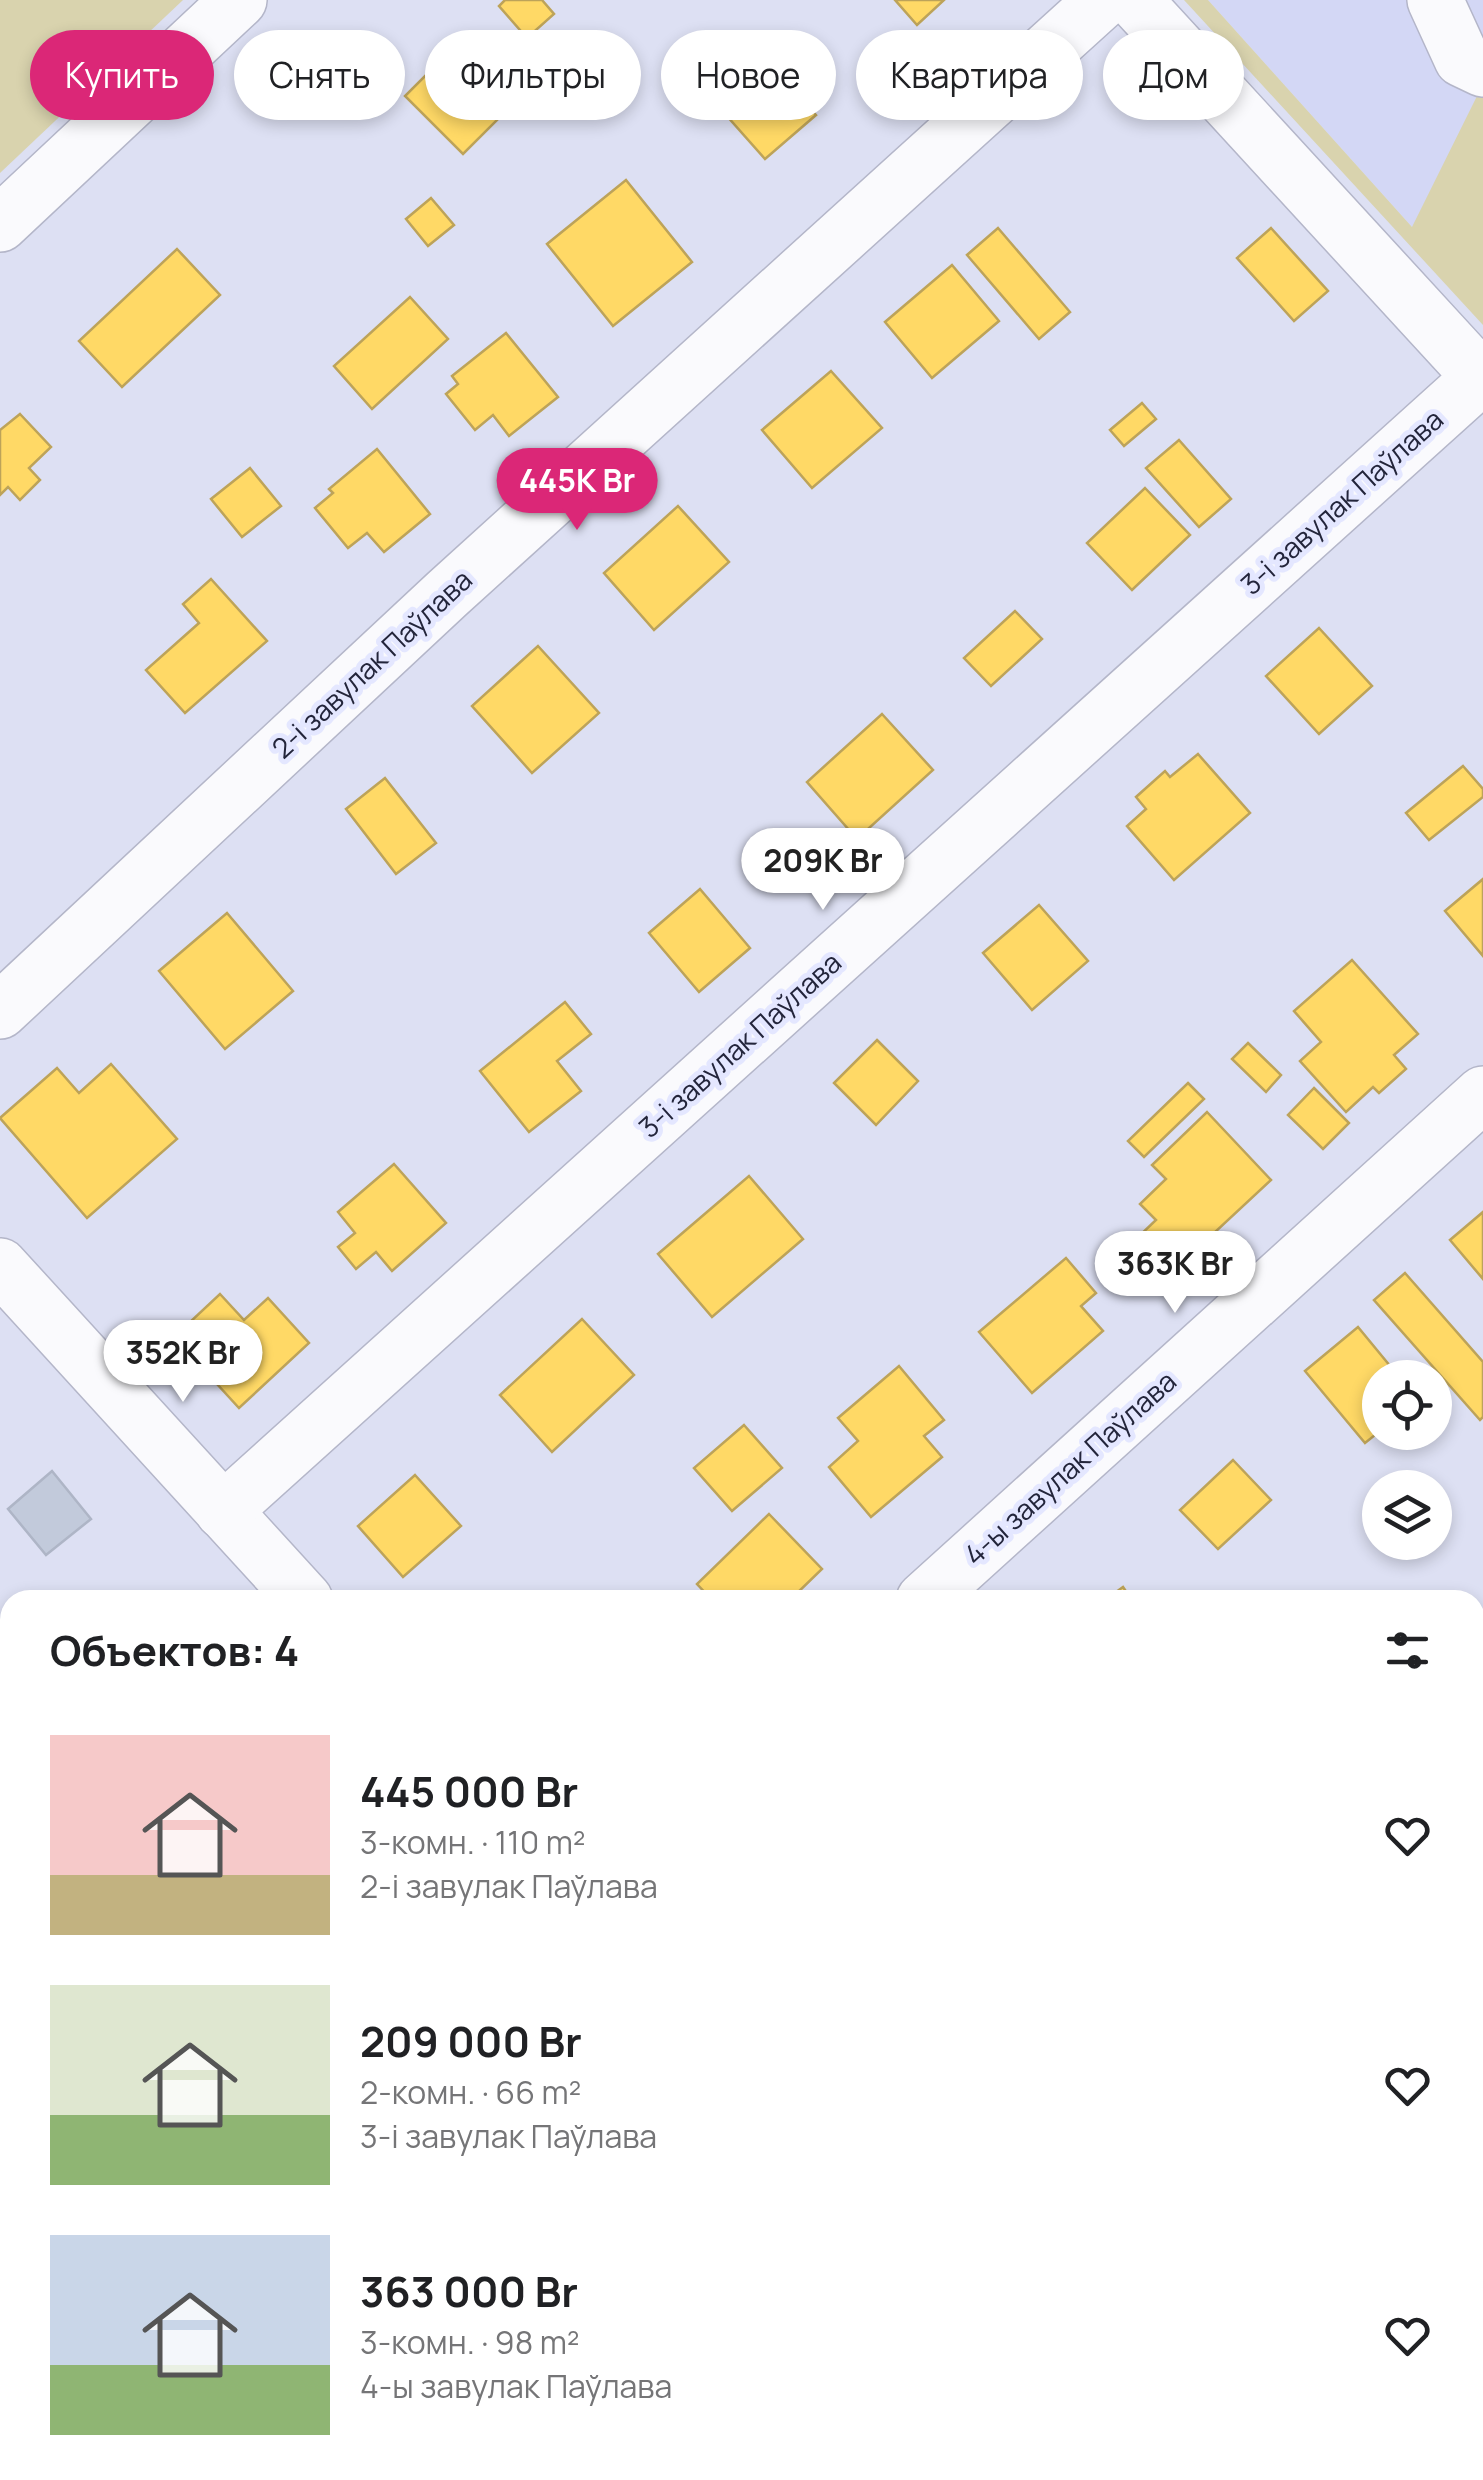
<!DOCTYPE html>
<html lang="ru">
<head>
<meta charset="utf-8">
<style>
  :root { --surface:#fff; --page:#f2f2f2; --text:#202124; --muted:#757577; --accent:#db2777 }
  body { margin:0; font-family:Manrope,sans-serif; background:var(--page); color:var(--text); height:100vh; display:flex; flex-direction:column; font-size:38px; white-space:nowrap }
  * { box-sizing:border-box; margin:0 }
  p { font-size:32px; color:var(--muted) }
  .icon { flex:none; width:55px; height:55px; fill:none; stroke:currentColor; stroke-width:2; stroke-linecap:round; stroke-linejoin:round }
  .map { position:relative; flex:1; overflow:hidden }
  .panel { position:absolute; left:0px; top:1590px; width:1485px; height:890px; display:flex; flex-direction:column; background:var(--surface); border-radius:30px 30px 0 0; box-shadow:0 5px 15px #0003 }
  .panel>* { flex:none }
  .top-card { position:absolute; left:30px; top:30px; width:1425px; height:90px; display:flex; gap:20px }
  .tools { position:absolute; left:1362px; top:1360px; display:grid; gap:20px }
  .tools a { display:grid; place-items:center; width:90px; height:90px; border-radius:50%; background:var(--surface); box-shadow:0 5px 15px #0003; font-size:50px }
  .price { position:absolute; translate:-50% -85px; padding:0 22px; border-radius:35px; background:#fff; color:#222; font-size:32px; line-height:65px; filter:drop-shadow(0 2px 5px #0008) }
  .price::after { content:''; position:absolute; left:50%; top:60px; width:30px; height:22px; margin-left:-15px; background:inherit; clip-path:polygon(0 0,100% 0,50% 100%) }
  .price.active { background:var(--accent); color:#fff }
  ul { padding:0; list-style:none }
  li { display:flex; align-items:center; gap:30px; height:250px; padding:0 50px }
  li span { display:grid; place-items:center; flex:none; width:280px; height:200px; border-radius:0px; color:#555 }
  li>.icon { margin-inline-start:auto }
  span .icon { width:120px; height:120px; fill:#fffc; stroke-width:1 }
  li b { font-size:42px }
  h2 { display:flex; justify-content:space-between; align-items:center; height:120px; padding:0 50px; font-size:42px }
  .pill { padding:0 35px; border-radius:45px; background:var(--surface); box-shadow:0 5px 15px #0003; font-size:35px; line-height:90px }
  .pill.active { background:var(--accent); color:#fff }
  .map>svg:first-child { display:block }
  .built { fill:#d3d7f5 }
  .green { fill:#d9d3ae }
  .homes { fill:#ffd966; stroke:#bda359; stroke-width:2.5 }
  .industry { fill:#999; stroke:#76767d; stroke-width:2.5 }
  .building { fill:#c2cadb; stroke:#aeb5c6; stroke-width:2.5 }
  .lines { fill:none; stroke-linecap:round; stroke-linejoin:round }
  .minor-casing { stroke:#b4b6c9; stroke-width:58 }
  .path { stroke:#d5d7dd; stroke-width:6; stroke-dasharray:8 8; stroke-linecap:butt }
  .minor { stroke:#fafafd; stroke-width:55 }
  .labels { text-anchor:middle; stroke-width:10; stroke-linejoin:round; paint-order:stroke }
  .street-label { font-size:28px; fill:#23253b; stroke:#e4e7ff }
</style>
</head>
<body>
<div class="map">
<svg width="1483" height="2480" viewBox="0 0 1483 2480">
  <rect width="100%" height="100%" fill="#dde0f3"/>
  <g class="built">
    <path d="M1208,0H1483V305L1413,228Z"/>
    <path d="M0,1651L10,1661V2470H823L833,2480H0Z"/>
  </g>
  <g class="green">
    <path d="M0,0H183L0,173Z"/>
    <path d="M1184,0H1208L1412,227L1480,90L1483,91V325Z"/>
  </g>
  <g class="homes">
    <path d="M505,0H542L554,14L527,38L499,6Z"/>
    <path d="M895,0H944L917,25Z"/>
    <path d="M461,40L519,98L463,154L405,96Z"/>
    <path d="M769,61L816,115L765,159L719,107Z"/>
    <path d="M626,180L692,262L613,326L547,244Z"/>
    <path d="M431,198L454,225L428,246L406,219Z"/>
    <path d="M998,228L1070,312L1039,339L967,255Z"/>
    <path d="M1271,228L1328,291L1294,321L1237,258Z"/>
    <path d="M177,249L220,295L122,387L79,341Z"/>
    <path d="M952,265L999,321L932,378L885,322Z"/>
    <path d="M410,297L448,339L372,409L334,366Z"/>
    <path d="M506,333L558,397L509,436L493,415L475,430L446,394L458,384L452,376Z"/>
    <path d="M831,371L882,428L812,488L762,430Z"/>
    <path d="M1142,403L1156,419L1124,446L1110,430Z"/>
    <path d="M20,414L51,447L29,468L40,480L20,500L8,487L0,495V430Z"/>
    <path d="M1179,440L1231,499L1199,527L1146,468Z"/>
    <path d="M377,449L430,514L384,552L367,533L348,548L315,508L333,493L329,489Z"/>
    <path d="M250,468L281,506L242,537L211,499Z"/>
    <path d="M1145,488L1190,535L1132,590L1087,543Z"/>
    <path d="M678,506L729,562L654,630L604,573Z"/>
    <path d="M211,579L267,641L185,713L146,670L199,623L183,604Z"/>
    <path d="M1015,611L1042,639L991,686L964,658Z"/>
    <path d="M1319,628L1372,686L1319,734L1266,676Z"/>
    <path d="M538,646L599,713L532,773L472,706Z"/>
    <path d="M882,714L933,770L857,839L807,782Z"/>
    <path d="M1198,754L1250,813L1174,880L1127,826L1146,809L1136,797L1165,771L1170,777Z"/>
    <path d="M1463,766L1483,789V797L1429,840L1406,813Z"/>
    <path d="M385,778L436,843L396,874L346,809Z"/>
    <path d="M1483,879V956L1445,911Z"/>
    <path d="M700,889L750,948L699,992L649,933Z"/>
    <path d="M1039,905L1088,961L1032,1010L983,953Z"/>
    <path d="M227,913L293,991L225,1049L159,971Z"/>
    <path d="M1352,960L1418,1034L1394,1055L1406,1069L1379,1093L1373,1087L1346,1112L1300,1061L1321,1042L1294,1011Z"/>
    <path d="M565,1002L591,1034L557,1061L581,1091L529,1132L480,1071Z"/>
    <path d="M877,1040L918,1081L876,1125L834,1083Z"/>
    <path d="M1248,1043L1281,1075L1266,1092L1232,1059Z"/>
    <path d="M111,1064L177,1139L87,1218L0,1118L57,1068L79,1093Z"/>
    <path d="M1188,1083L1204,1099L1144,1157L1128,1141Z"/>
    <path d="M1314,1088L1349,1123L1323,1149L1288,1115Z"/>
    <path d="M1207,1112L1271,1180L1170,1274L1136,1239L1156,1220L1140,1204L1166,1179L1152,1165Z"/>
    <path d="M394,1164L446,1223L392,1271L376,1252L356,1269L338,1247L355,1233L338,1212Z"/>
    <path d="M749,1176L803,1239L712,1317L658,1254Z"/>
    <path d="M1483,1212V1279L1450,1240Z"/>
    <path d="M1066,1258L1096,1293L1081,1306L1103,1331L1032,1393L979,1332Z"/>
    <path d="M1405,1273L1483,1362V1417L1480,1420L1374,1300Z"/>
    <path d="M220,1294L244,1320L268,1298L309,1343L239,1408L174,1337Z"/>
    <path d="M582,1319L634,1375L552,1452L500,1395Z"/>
    <path d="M1358,1327L1400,1378H1380V1431L1365,1443L1305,1371Z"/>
    <path d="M899,1366L944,1420L924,1436L942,1457L871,1517L829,1467L858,1441L838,1418Z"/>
    <path d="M744,1425L782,1468L732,1511L694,1468Z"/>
    <path d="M1233,1460L1271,1500L1218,1549L1180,1510Z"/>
    <path d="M415,1475L461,1526L403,1577L358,1526Z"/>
    <path d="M769,1514L822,1569L790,1600H712L697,1584Z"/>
    <path d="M1123,1587L1132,1600H1105Z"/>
    <path d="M1475,1684L1483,1693V1708L1475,1715Z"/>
    <path d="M1475,1948L1483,1956V2045L1475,2037Z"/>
  </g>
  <path class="industry" d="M281,2470H326L317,2480H291Z"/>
  <path class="building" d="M52,1471L91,1519L46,1555L8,1509Z"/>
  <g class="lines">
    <defs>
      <g id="minor">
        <path d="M1134,0L1483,380"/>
        <path d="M1435,0L1462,59L1483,69"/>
        <path d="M0,224L239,0"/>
        <path d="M0,1011L447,594L1103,0"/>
        <path d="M0,1266L305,1600"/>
        <path d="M223,1511L1481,377"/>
        <path d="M924,1600L1483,1094"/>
        <path d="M1475,1797L1483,1790"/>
        <path d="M0,2313L10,2333"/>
        <path d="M65,2470L66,2480"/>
      </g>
    </defs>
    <use href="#minor" class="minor-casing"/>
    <g class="path">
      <path d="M1475,2388L1483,2376"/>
      <path d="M1412,2480L1419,2470"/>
    </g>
    <use href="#minor" class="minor"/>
  </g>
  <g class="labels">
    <g class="street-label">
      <text transform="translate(1342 502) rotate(-42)" y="10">3-і завулак Паўлава</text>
      <text transform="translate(372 664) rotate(-43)" y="10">2-і завулак Паўлава</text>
      <text transform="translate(740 1045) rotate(-42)" y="10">3-і завулак Паўлава</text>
      <text transform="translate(1070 1468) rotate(-42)" y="10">4-ы завулак Паўлава</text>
    </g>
  </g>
</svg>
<div class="tools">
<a><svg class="icon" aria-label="locate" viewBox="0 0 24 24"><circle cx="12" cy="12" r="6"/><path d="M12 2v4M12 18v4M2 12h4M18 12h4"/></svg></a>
<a><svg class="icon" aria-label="layers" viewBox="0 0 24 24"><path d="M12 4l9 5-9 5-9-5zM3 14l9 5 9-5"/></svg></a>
</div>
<b class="price active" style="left:577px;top:533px">445K Br</b>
<b class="price" style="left:823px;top:913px">209K Br</b>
<b class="price" style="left:1175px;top:1316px">363K Br</b>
<b class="price" style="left:183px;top:1405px">352K Br</b>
<div class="top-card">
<a class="pill active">Купить</a>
<a class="pill">Снять</a>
<a class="pill">Фильтры</a>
<a class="pill">Новое</a>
<a class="pill">Квартира</a>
<a class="pill">Дом</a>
</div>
<section class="panel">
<h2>Объектов: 4<svg class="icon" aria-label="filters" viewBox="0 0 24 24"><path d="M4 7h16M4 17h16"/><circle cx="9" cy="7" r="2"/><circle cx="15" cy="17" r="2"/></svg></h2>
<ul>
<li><span style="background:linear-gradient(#f6c9c9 70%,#c2b280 0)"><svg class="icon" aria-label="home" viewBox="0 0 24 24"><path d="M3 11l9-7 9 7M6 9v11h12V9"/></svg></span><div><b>445 000 Br</b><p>3-комн. · 110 m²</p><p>2-і завулак Паўлава</p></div><svg class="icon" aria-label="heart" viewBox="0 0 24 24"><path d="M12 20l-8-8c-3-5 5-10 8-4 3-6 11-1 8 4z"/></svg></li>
<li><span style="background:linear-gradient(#dfe7d0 65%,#8fb573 0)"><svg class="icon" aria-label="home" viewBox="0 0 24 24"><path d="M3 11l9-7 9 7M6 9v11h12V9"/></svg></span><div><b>209 000 Br</b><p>2-комн. · 66 m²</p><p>3-і завулак Паўлава</p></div><svg class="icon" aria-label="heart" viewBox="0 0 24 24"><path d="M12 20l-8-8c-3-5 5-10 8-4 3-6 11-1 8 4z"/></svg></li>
<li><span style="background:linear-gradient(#c9d6e8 65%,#8fb573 0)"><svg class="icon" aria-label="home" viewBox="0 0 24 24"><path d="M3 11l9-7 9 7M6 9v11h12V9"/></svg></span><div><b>363 000 Br</b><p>3-комн. · 98 m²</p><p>4-ы завулак Паўлава</p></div><svg class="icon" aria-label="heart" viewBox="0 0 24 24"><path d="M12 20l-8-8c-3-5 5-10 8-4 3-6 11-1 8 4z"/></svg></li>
</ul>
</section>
</div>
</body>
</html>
